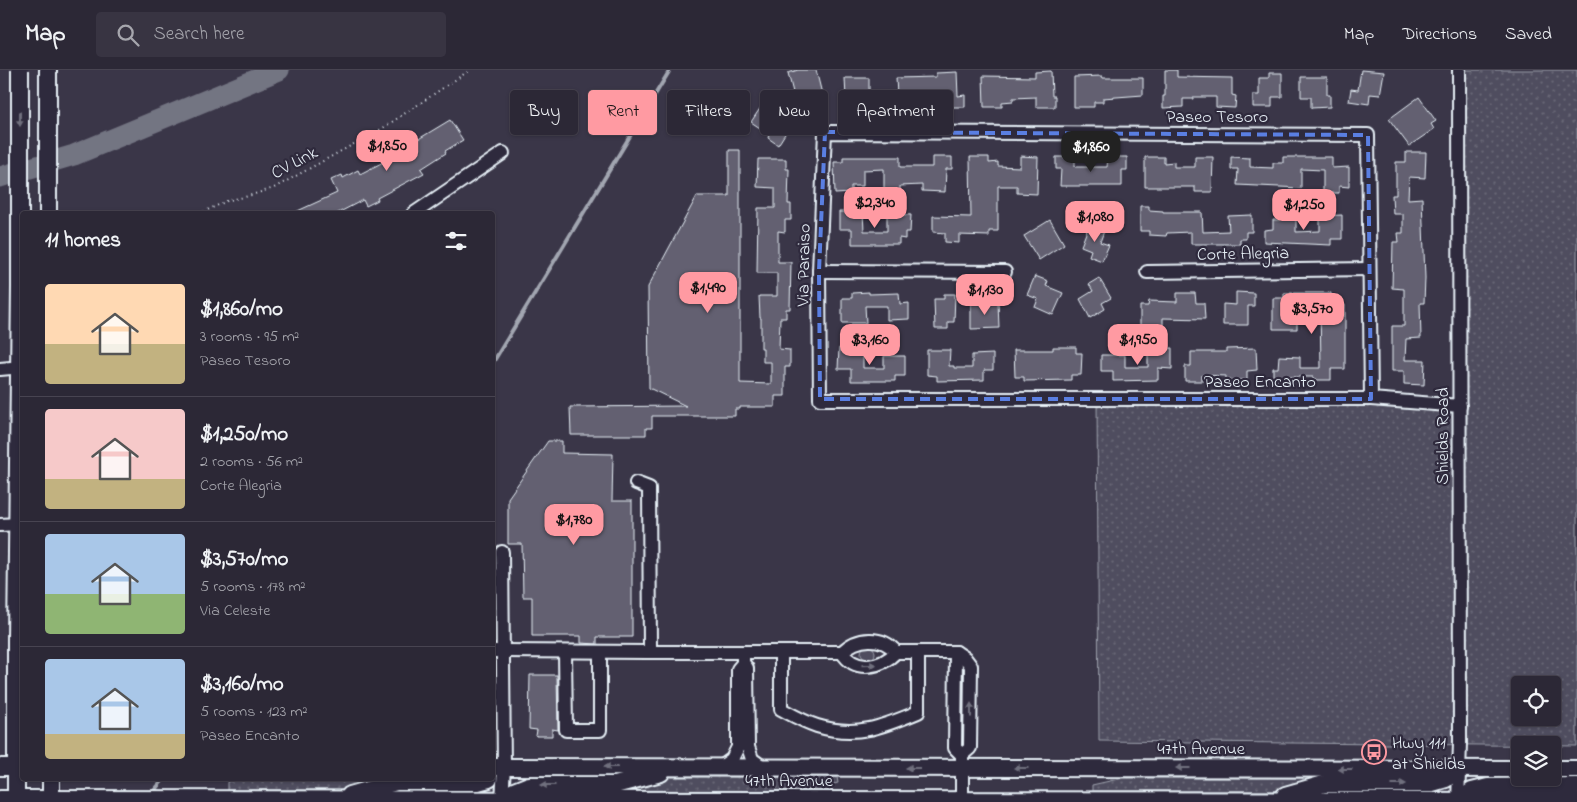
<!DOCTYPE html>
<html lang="en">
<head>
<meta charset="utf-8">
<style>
  :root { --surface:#2c2836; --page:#383442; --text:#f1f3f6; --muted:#a6a6ad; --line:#484451; --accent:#ff9aa2 }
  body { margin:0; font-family:"Indie Flower",sans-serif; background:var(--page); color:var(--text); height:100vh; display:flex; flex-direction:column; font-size:19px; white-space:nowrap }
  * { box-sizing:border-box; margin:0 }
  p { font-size:16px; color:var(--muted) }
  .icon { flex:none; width:28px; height:28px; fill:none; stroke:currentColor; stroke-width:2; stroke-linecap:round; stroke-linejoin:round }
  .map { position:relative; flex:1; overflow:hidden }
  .side { position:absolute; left:20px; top:141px; width:475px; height:570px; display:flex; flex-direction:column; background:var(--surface); border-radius:5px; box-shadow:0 1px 4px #0004,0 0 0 1px var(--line) }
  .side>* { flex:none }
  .hud { position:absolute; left:510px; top:20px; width:475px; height:45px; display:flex; gap:10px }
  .fabs { position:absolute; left:1511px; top:606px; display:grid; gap:10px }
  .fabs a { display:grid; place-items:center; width:50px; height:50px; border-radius:5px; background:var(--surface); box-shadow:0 1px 4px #0004,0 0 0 1px var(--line); font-size:25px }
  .price { position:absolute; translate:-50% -42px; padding:0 11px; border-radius:10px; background:var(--accent); color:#111; font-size:16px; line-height:32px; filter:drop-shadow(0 1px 2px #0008) }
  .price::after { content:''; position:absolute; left:50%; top:30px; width:15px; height:11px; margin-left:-8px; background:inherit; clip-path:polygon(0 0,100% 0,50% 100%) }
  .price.on { background:#222; color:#fff }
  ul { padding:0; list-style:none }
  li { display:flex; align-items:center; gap:15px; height:125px; padding:0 25px }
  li+li { border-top:1px solid var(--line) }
  li span { display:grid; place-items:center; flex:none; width:140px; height:100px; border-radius:5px; color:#555 }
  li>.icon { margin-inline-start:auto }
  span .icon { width:60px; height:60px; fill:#fffc; stroke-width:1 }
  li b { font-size:21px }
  h2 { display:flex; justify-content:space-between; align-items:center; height:60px; padding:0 25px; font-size:21px }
  .chip { padding:0 18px; border-radius:5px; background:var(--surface); box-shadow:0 1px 4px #0004,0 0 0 1px var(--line); font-size:18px; line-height:45px }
  .chip.on { background:var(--accent); color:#111 }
  header { display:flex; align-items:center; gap:30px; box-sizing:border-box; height:70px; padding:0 25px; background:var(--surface); border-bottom:1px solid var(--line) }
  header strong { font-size:24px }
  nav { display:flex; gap:28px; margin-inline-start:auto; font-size:18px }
  .search { width:350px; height:45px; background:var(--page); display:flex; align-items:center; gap:12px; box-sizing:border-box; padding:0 18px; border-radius:5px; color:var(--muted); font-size:19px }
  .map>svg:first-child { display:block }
  .grass { fill:url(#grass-dots); stroke:#9ca0ac; fill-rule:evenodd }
  .green { fill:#504e5f; stroke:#9ca0ac }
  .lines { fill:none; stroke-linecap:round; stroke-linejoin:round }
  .stream { stroke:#a2a6b1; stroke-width:4 }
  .river { stroke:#737482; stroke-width:21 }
  .building { fill:#636171; stroke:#e8f1f8 }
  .minor-casing { stroke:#e8f1f8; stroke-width:16 }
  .major-casing { stroke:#e8f1f8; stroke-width:20 }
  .path { stroke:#e8f1f8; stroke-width:2; stroke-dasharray:1 4; stroke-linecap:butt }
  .minor { stroke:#2f2a3d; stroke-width:12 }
  .major { stroke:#2f2a3d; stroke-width:16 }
  .major-bridge-casing { stroke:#e8f1f8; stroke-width:20; stroke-linecap:butt }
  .major-bridge { stroke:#2f2a3d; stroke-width:16 }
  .oneway { fill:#70707e }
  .marked { fill:none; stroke:#5a7fe2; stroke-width:4; stroke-dasharray:10 6; stroke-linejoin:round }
  .labels { text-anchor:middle; stroke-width:4.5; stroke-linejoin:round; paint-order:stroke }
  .street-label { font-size:18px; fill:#e8f1f8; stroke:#2f2a3d }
  .poi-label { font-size:18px; fill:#e8f1f8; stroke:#2f2a3d; text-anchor:start }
</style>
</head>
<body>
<header>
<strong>Map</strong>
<div class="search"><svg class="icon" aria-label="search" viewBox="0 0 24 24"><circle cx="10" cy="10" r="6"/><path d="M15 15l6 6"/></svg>Search here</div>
<nav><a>Map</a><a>Directions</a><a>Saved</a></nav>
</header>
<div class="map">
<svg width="1577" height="732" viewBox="0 0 1577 732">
  <defs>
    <pattern id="grass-dots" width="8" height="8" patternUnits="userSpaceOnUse" patternTransform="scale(1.25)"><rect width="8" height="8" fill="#504e5f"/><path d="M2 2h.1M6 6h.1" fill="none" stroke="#696877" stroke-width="1.8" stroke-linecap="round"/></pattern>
  </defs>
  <rect width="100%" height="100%" fill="#3a3648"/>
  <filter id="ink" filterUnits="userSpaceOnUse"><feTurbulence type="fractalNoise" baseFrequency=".02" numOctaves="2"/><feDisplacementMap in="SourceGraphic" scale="10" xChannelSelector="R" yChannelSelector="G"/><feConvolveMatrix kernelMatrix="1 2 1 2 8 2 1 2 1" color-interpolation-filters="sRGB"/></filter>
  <g filter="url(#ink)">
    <g class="grass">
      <path d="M1459,0H1577V676L1099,671L1097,329L1459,336ZM1520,615H1552V648H1520Z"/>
      <path d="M669,707H837L838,713L804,721H635V715Z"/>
      <path d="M1123,708H1303V714L1273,721H1092V715Z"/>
      <path d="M239,709H378L354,718L341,720H227V712Z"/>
    </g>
    <circle class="green" cx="868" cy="583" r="7"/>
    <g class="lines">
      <g class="stream">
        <path d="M492,294L670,0"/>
        <path d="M151,724L164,709"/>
      </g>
      <path class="river" d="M0,107L74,85L279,0"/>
    </g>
    <g class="building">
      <path d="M798,0H816L824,32L805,36L801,21L795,30L788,3Z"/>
      <path d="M1165,0H1177V7L1232,8V25L1236,26L1235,38L1216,37V27H1193V29H1183V37L1163,38V26H1165Z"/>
      <path d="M1361,0L1384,2L1380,25L1370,24L1369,34L1349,31L1351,19L1358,20Z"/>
      <path d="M1051,1L1052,26H1055V37H1036V27L1013,28V31L1002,32V37H984L983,6L1035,7V2Z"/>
      <path d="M957,2L958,26L965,25V37H946L945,27H911V37H892V25H897L896,8L936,7V3Z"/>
      <path d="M1269,3H1282V27H1272V37H1253V25H1259V8H1269Z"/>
      <path d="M1102,6L1103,8H1143V25L1103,28V32H1094V37H1074V7Z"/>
      <path d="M1301,7H1327V25H1330V37L1311,38V27H1301Z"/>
      <path d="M845,8H869V24H874V36L853,37V28H846Z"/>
      <path d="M1419,27L1436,51L1431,54L1434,59L1409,76L1389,49Z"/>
      <path d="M765,31L785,44L780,53L788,59L778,75L768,68L769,64L751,52Z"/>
      <path d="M450,50L463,70L445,81L446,83L421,99L424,103L377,128L378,130L366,136L363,130L336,144H291L337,123L331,110L342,105L343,108L358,100L360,104L393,87L388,78L399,72L402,79Z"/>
      <path d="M729,80H740V313L771,314V292H763V278H761V248H760L759,226H777V203H757L758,138H775V118L757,117L758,89H786V99H789L788,134H791V150H785V162L778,161V192H791L790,239H786V248H780L779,279L790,280V297H785V326H775V337H740V339H735V346H652V358H646V365H571L570,337L686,336L649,318L648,217L697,126H729Z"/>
      <path d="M1406,82H1426L1425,108L1409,107L1408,129L1422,128L1425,208L1424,233H1420L1421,268L1406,269L1405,290H1425L1424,315L1404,314V301H1392V256H1404V219L1392,218L1393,172H1399L1398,163H1403V144H1393L1392,125H1396V92H1406Z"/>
      <path d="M1020,86L1038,87L1037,124L1017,123V116H998V161H989V166L959,165V173L945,172V163L933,162V146L971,147L970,87H989V93L998,92V96L1020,97Z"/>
      <path d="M843,87H900V97H932V87H952V99H946L945,122L922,121V115L900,116V122H884V99L863,100V116H851V123L835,124L834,92H843Z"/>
      <path d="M1056,87H1075V97H1107L1108,87H1127V100H1122V116H1060L1061,99H1056Z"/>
      <path d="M1145,87H1164V93L1174,92V97H1195V87H1213L1212,122H1195V117H1145Z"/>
      <path d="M1231,87L1250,88V97L1273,98V93H1283V87H1332V98L1349,97V117L1339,116V123H1323V100L1301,99V118L1237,115L1238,99H1231Z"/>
      <path d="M1140,136H1149V140L1163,141V142H1202L1203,162L1229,161L1228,146L1252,145V162H1246V169H1240V174H1191V162L1167,163L1166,166L1149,165V161H1140Z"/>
      <path d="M1296,140V162L1320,161V146L1342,145V169H1331V175L1264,172V160L1273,159V150H1280V141Z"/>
      <path d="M839,142H863L864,161H887V144L911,145L910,162H905V169L899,168V174H852V159H839Z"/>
      <path d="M1050,150L1064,174L1039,190L1024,166Z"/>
      <path d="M1089,155L1104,161L1100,172L1109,175L1102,191L1089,186L1091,180L1081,176Z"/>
      <path d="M1035,206L1048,211L1046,216L1063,223L1053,245L1035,237L1038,229L1027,225Z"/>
      <path d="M1099,208L1111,228L1102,233L1105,239L1090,248L1080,229L1093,221L1089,214Z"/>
      <path d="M869,222V224L899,223L900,234L909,233V249L887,250V236H865L866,253H842V228H852V223Z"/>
      <path d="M1236,222L1254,223V236H1248V255H1223V234L1236,235Z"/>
      <path d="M1177,223H1195L1196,233H1204L1205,249L1163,248V257L1140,256V236H1148L1149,231L1177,232Z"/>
      <path d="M1284,223H1331V235H1345V299H1331V310H1313V307H1290V311H1273V298H1278L1279,286L1300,287V298H1321L1320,236H1297V259H1273V228H1284Z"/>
      <path d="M944,224H955L954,252H948V259H935L934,229H944Z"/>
      <path d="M998,232L999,258L971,259V233Z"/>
      <path d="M1053,277H1076V283H1082L1081,305H1071V310L1024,311V307H1015L1014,280H1053Z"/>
      <path d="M839,278H863V298H884V286H905V306H895V311H851V299H838Z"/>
      <path d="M1148,278H1172V299L1158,298V310L1113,311V301H1101V285H1125V297H1148Z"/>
      <path d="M1256,278L1257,300L1247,301V310H1226V306L1202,305V311H1185V296H1191V282H1226V279Z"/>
      <path d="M927,280H950L949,296H954V298H972V285L993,284V300H984V310L937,311V306L927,305Z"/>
      <path d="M548,371H562V383L613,384L612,431H632V567H597V574L581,573V566H532V527H523L522,474H508V428Z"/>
      <path d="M530,605H557L558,660L552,659V666H536L537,660L529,659Z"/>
    </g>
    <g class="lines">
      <defs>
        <g id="minor">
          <path d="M413,144L503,83"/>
          <path d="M819,201L1005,202"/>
          <path d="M1147,202L1369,199"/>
          <path d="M0,299L22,297"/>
          <path d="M1371,329L1368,65L825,62L819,201L820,329H1371L1460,336"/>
          <path d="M0,455L18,454"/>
          <path d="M492,581L647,582L650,577L649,418L636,413"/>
          <path d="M565,582L566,660H600V582"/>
          <path d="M647,582H743V593L738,599V677L732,689L721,697"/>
          <path d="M743,582H842C857,567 882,565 896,582"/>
          <path d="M781,582V639C792,645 804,652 817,656C856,668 882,657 918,642V582"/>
          <path d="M842,582C855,603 881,598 896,582H956L965,588L971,596L970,678L962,685"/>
          <path d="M956,582L955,678L962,685V731"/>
          <path d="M744,594L747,598L748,677L752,689L763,697"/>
          <path d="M499,732L502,730L504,697L502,482"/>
          <path d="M1458,732L1460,673L1459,0"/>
        </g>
        <g id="major">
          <path d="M48,0V144"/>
          <path d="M0,697H22"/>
          <path d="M492,697L1520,699"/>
          <path d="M1552,699H1577"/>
          <path d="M51,709V732"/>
          <path d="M350,725L396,712H478L489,709"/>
          <path d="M1285,725L1324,714H1429L1446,709L1459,699"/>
          <path d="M0,729L1577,731"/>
          <path d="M502,730L514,721L529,715H615L661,703"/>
          <path d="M1458,731L1472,721L1488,717L1577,716"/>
          <path d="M16,732V570L20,217"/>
        </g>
      </defs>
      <use href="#minor" class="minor-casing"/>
      <use href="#major" class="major-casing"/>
      <path class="path" d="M199,144L229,130L245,127L274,118L383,58L470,0"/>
      <use href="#minor" class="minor"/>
      <use href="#major" class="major"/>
      <defs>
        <path id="major-bridge" d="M20,217V0"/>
      </defs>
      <use href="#major-bridge" class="major-bridge-casing"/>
      <use href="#major-bridge" class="major-bridge"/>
    </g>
    <defs><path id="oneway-solid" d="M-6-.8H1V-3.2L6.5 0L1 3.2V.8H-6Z" transform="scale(1.25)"/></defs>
    <g class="oneway">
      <use href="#oneway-solid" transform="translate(20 49) rotate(90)"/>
      <use href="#oneway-solid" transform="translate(869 595) rotate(-1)"/>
      <use href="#oneway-solid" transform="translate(971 640) rotate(-90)"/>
      <use href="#oneway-solid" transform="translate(611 697) rotate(-180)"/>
      <use href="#oneway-solid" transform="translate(913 698) rotate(-180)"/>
      <use href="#oneway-solid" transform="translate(1021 698) rotate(-180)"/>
      <use href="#oneway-solid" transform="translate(1183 698) rotate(-180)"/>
      <use href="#oneway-solid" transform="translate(1345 699) rotate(-180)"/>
      <use href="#oneway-solid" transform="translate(1399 714)"/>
      <use href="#oneway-solid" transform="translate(548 715) rotate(180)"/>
    </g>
  </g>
  <path class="marked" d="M825,62L1368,65L1371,329H820L819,201Z"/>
  <defs>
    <symbol id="bus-ring" viewBox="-11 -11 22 22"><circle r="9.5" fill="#2f2a3d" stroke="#ff9aa2" stroke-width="1.5"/><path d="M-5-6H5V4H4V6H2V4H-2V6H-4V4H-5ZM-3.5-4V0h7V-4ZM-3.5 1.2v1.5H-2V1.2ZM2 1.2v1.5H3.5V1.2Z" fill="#ff9aa2"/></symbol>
  </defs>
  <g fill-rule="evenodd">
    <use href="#bus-ring" x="1360" y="668" width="28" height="28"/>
  </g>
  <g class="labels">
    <g class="street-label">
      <text x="1217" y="52">Paseo Tesoro</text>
      <text transform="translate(294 92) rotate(-28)" y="6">CV Link</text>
      <text transform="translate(1243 183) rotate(-1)" y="6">Corte Alegria</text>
      <text transform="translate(803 195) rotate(-89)" y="6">Via Paraiso</text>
      <text x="1260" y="317">Paseo Encanto</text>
      <text transform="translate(1442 366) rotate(-90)" y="6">Shields Road</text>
      <text x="1201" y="684">47th Avenue</text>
      <text x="789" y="716">47th Avenue</text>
    </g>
    <g class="poi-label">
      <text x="1392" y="678">Hwy 111<tspan x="1392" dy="21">at Shields</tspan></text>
    </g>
  </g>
</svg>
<div class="fabs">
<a><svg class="icon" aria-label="locate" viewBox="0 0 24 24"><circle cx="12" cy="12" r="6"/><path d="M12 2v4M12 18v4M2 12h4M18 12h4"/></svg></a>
<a><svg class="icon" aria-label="layers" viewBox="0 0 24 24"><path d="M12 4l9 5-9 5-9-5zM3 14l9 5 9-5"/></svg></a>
</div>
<b class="price" style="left:387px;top:102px">$1,850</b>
<b class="price on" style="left:1091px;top:103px">$1,860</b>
<b class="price" style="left:875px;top:159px">$2,340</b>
<b class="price" style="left:1304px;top:161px">$1,250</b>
<b class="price" style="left:1095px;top:173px">$1,080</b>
<b class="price" style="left:708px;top:244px">$1,490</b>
<b class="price" style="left:985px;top:246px">$1,130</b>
<b class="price" style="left:1312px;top:265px">$3,570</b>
<b class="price" style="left:870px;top:296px">$3,160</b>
<b class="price" style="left:1138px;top:296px">$1,950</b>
<b class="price" style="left:574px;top:476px">$1,780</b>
<div class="hud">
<a class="chip">Buy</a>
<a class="chip on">Rent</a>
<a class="chip">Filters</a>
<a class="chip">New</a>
<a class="chip">Apartment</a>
</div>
<section class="side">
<h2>11 homes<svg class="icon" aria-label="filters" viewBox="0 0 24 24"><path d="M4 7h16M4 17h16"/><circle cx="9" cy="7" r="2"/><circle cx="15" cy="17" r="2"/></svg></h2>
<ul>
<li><span style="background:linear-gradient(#ffd9b3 60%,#c2b280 0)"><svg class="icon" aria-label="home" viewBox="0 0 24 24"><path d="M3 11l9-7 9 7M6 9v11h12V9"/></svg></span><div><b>$1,860/mo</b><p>3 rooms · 95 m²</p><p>Paseo Tesoro</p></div></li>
<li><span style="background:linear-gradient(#f6c9c9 70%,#c2b280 0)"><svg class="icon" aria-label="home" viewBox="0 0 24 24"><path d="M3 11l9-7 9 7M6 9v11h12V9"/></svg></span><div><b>$1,250/mo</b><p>2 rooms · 56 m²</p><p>Corte Alegria</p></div></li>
<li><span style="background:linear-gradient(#a9c7e8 60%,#8fb573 0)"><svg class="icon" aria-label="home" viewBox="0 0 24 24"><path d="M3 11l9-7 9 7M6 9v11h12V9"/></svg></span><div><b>$3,570/mo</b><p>5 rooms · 178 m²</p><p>Via Celeste</p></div></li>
<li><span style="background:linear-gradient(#a9c7e8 75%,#c2b280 0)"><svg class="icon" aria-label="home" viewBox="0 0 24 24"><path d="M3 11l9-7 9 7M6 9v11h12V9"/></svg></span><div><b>$3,160/mo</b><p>5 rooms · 123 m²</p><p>Paseo Encanto</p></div></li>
</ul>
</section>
</div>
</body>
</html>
